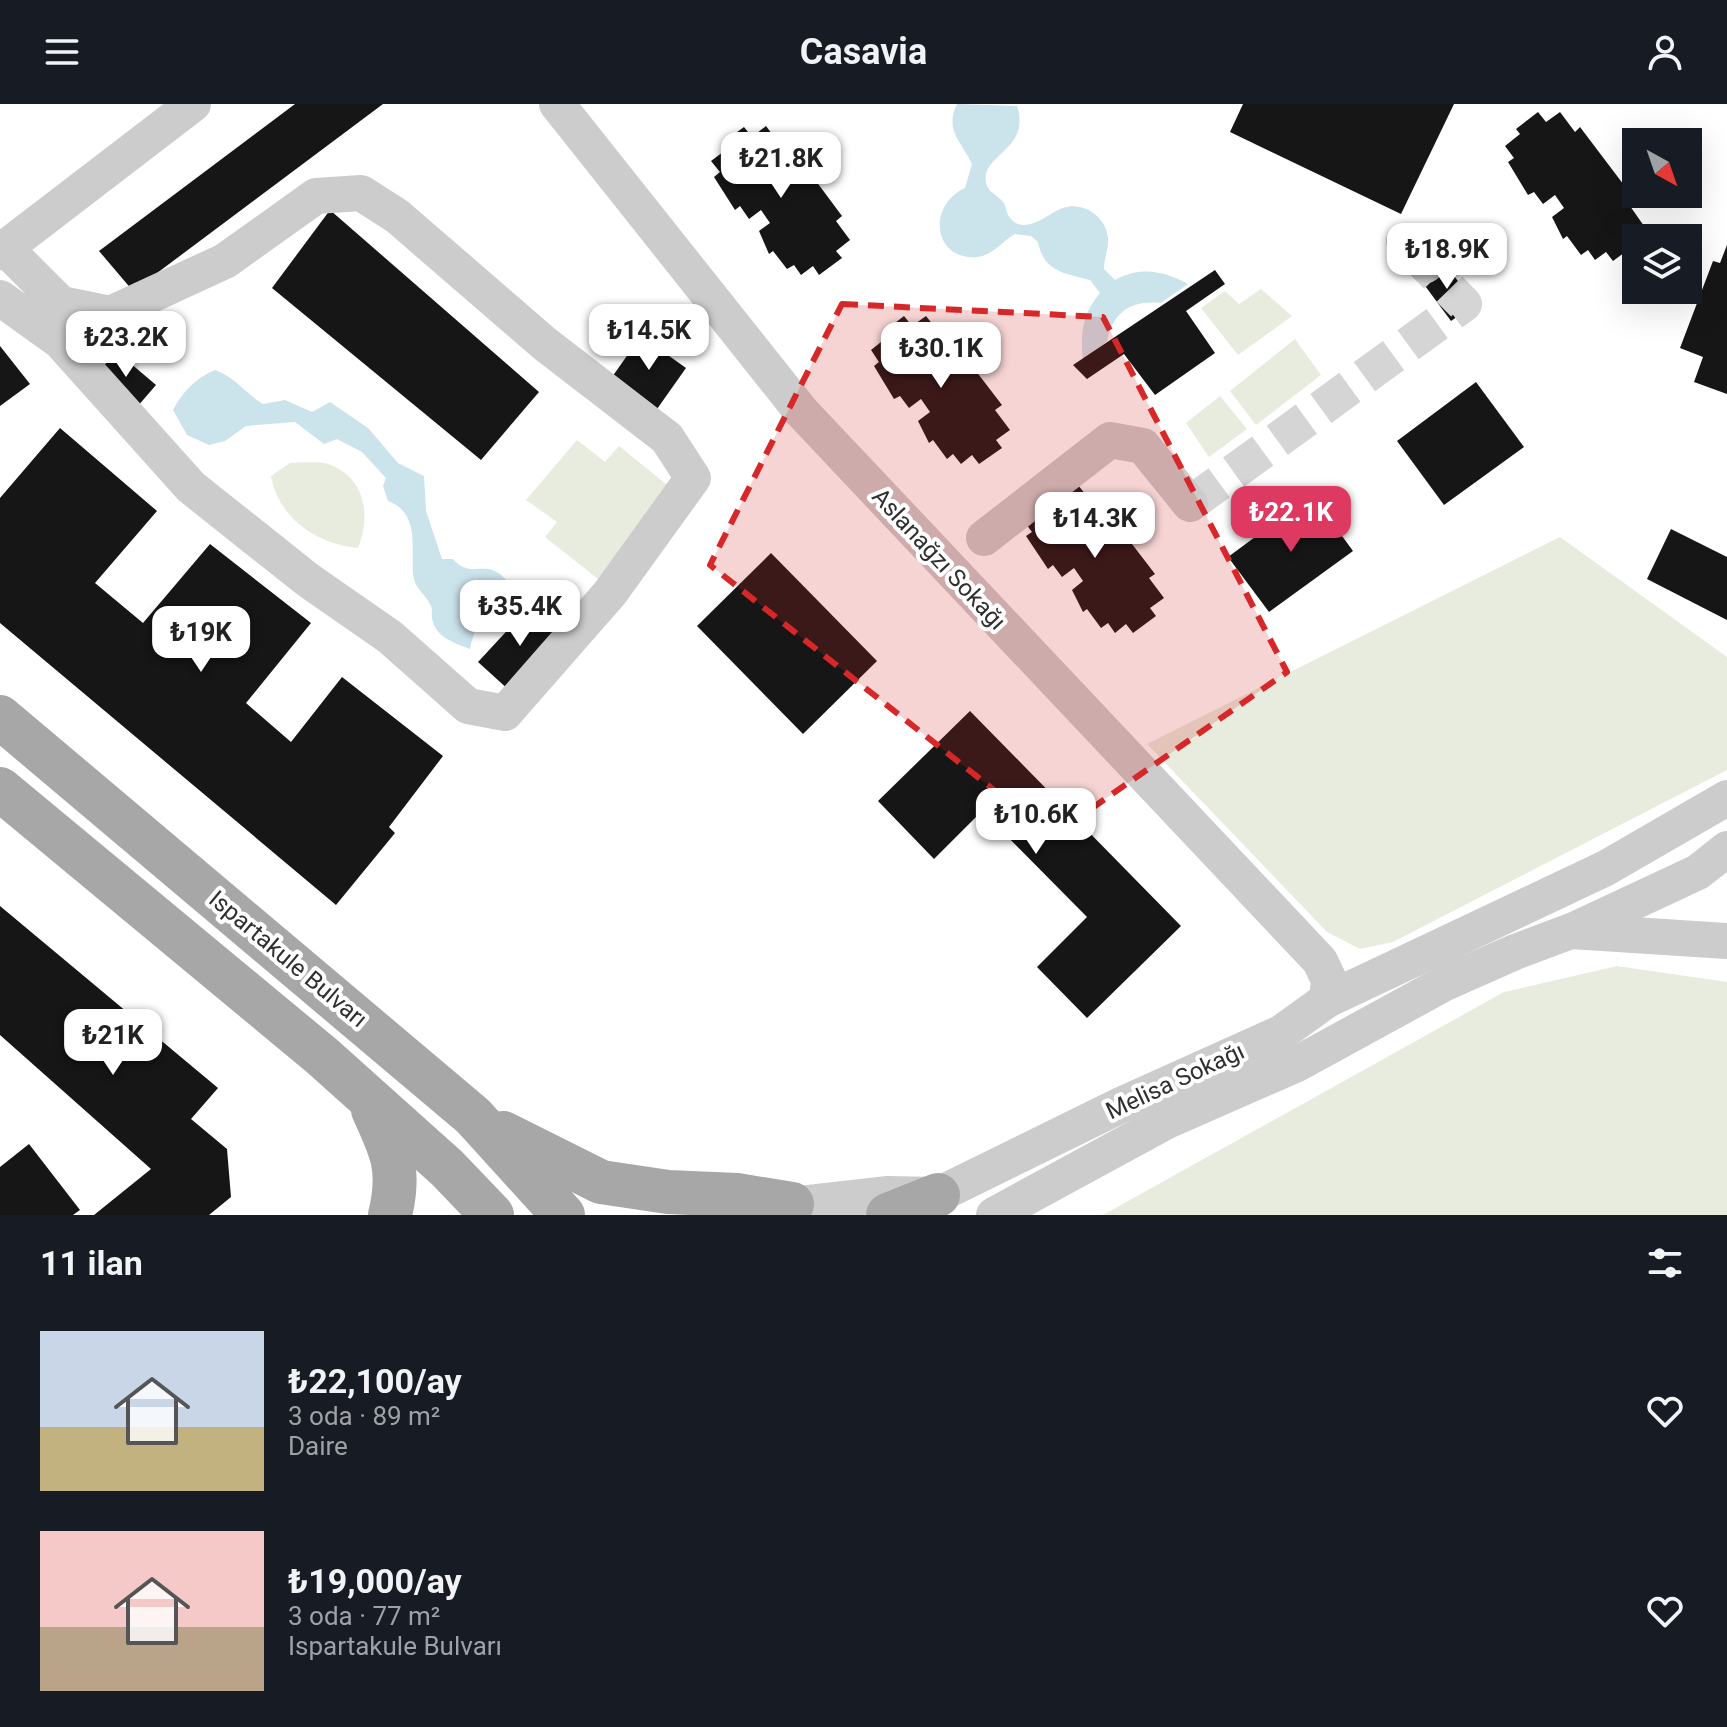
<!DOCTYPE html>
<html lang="tr">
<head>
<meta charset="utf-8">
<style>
  :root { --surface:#171b24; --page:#20242c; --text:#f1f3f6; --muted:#9ea1a6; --accent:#de3961 }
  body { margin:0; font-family:Roboto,sans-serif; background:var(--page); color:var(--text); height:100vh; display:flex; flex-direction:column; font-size:30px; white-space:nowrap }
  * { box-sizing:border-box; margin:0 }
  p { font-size:26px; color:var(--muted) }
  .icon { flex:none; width:44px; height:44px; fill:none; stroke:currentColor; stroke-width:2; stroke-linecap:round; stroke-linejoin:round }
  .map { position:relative; height:1111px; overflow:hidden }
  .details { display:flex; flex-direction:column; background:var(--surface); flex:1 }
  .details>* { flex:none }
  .needle { width:52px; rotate:140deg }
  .tools { position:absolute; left:1622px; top:24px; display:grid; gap:16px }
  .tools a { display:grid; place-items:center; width:80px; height:80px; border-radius:0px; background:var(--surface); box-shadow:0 8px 32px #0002; font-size:40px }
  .price { position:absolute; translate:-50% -68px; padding:0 18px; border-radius:16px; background:#fff; color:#222; font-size:26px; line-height:52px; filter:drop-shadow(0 2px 4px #0008) }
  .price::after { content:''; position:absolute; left:50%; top:48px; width:24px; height:18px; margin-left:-12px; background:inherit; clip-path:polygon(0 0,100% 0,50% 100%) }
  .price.active { background:var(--accent); color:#fff }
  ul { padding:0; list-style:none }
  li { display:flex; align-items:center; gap:24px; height:200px; padding:0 40px }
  li span { display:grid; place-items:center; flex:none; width:224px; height:160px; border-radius:0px; color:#555 }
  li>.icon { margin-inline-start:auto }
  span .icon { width:96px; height:96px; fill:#fffc; stroke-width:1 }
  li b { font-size:34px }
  h2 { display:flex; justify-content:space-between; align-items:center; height:96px; padding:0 40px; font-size:34px }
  header { display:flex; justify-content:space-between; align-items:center; height:104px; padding:0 40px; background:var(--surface); font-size:36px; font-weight:700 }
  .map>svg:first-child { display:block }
  .green { fill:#e7ecde }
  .water { fill:#cbe3eb }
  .building { fill:#161616 }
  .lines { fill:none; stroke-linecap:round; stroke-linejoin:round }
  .minor-tunnel { stroke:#d5d5d5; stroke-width:36; stroke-dasharray:36 18; stroke-linecap:butt }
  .minor { stroke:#ccc; stroke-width:36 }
  .major { stroke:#a7a7a7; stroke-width:44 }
  .marked { fill:#d62828; fill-opacity:0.2; stroke:#d62828; stroke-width:6; stroke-dasharray:16 10; stroke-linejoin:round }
  .labels { text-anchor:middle; stroke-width:8; stroke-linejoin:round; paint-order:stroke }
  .street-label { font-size:24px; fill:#2f2f2f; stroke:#fff }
</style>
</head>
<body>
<header><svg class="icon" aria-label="menu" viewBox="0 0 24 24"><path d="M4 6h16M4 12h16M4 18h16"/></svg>Casavia<svg class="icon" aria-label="person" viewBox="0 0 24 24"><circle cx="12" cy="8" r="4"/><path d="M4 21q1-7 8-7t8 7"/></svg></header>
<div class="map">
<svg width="1727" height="1111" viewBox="0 0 1727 1111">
  <rect width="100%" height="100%" fill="#fff"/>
  <g class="green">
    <path d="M1261,185L1292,212L1238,251L1201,204L1225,187L1239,200Z"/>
    <path d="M1295,235L1321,271L1256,321L1230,287Z"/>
    <path d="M1220,292L1247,325L1209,353L1186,319Z"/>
    <path d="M577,336L605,358L619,342L672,385L598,475L545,433L557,418L526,396Z"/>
    <path d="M290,359C301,359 317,357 328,360C366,373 371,412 358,444C317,440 279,415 271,372Z"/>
    <path d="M1560,433L1727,553V666L1393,838L1360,845L1327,828L1147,640Z"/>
    <path d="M1617,862L1727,878V1111H1103L1504,888Z"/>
  </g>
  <g class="water">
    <path d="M957,0L1017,2C1032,48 976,51 987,82C990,89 999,92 1004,99C1006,103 1006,107 1008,111C1023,135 1048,109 1063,104C1084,97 1106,113 1108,134C1109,144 1104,154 1104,165L1115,176C1141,162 1164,167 1188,180L1161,199C1132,196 1113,207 1107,237L1083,257C1080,231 1082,210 1100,189L1090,176C1064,169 1044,168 1038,138L1031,132L1015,130C1002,137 994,151 977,153C934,157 926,102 965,84L972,60C962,38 944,27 957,0Z"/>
    <path d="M215,266C236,274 245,289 263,300L285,296L312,308L330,298L368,324L398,359L424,372L426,407L442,455H453C474,480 492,444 516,492C488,502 476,516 470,545C454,539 435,533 432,514C431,510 433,506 431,502C425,489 414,485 413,469C411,443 420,409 388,397L383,382L386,374L362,348L337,335L324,340L295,318L246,322L225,337L209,341L187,331L173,306C182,288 196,274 215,266Z"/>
  </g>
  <g class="building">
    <path d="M295,0H383L133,187L99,147Z"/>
    <path d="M1243,0H1454L1401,110L1230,28Z"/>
    <path d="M1538,8L1546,18L1560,8L1575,28L1580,23L1636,97L1630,102L1644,122L1630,132L1636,140L1613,157L1606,148L1595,156L1588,146L1581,151L1567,132L1563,135L1552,113L1564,104L1555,91L1543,100L1534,88L1528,91L1508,58L1514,54L1505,42L1520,30L1516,25Z"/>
    <path d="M766,22L781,42L787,38L842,112L836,117L850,136L836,147L842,154L819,171L813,162L801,171L794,161L787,165L773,147L769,150L759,127L770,119L761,106L749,115L740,102L735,106L714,73L720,68L711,57L727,45L722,39L744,23L752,33Z"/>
    <path d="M330,106L539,288L481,356L272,184Z"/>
    <path d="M1727,141V290L1694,278L1703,253L1680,244L1713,157L1720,159Z"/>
    <path d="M1443,157L1475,200L1451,217L1420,175Z"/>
    <path d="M1215,166L1225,180L1186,207L1215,249L1155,291L1124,250L1087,275L1073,261Z"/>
    <path d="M904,212L912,222L926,212L941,231L946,228L1002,301L995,306L1010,326L996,336L1002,344L979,360L972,351L961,360L953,350L947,355L933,336L929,339L918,317L930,308L921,295L909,304L900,292L894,295L874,262L879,258L871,246L886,234L882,229Z"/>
    <path d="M641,232L686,264L657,305L612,273Z"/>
    <path d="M0,242L30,280L0,302Z"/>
    <path d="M116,247L156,281L137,303L97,270Z"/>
    <path d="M1476,278L1524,343L1444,401L1397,337Z"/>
    <path d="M60,324L157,407L95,479L143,519L210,440L311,519L246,599L291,638L342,573L443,652L389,723L395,729L336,801L0,519V394Z"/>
    <path d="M1078,381L1093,400L1099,397L1155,470L1149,474L1164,494L1150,504L1156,512L1133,529L1126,520L1115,529L1108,519L1101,524L1087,505L1083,508L1072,486L1083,477L1074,464L1062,473L1053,461L1048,465L1026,432L1032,428L1023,416Z"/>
    <path d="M1312,391L1353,447L1269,508L1228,453Z"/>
    <path d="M1671,425L1727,453V516L1647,475Z"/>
    <path d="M771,449L877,557L803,630L697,522Z"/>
    <path d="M530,502L562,531L510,587L478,558Z"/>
    <path d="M970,607L1181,822L1087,914L1037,863L1087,813L982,707L934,755L878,697Z"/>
    <path d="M0,802L218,984L191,1015L227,1045L231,1093L209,1111H94L151,1065L0,931Z"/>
    <path d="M29,1040L80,1106L73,1111H0V1063Z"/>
  </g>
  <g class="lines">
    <path class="minor-tunnel" d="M1190,400L1464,200L1426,161"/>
    <g class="minor">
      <path d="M557,0L801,307L1320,857L1329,876L1327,896"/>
      <path d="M1404,137L1426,161"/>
      <path d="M0,148L193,0"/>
      <path d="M0,194L60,237L191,383L308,476L390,533L468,602L505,609L610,489L693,374L667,334L545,240L397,112L361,89L316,92L225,157L110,210L61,200L5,144"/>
      <path d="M984,434L1110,336L1143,342L1190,400"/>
      <path d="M1576,825L1698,768L1727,745"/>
      <path d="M765,1104L888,1090L938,1091L1121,1001L1281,929L1327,896L1606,764L1727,694"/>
      <path d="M994,1111L1167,1017L1297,960L1445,879L1515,848L1571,827L1727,837"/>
    </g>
    <g class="major">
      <path d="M0,613L473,1012L563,1111"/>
      <path d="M0,685L322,952L447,1064L492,1111"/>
      <path d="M373,1006C392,1047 401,1066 390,1111"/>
      <path d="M503,1029L601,1078L668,1088L737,1091L792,1100"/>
      <path d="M888,1111L938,1091"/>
    </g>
  </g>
  <path class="marked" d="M842,200L1103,213L1287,568L1052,732L710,461Z"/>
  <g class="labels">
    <g class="street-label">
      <text transform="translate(939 455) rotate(47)" y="8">Aslanağzı Sokağı</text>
      <text transform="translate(288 855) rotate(40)" y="8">Ispartakule Bulvarı</text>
      <text transform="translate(1175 977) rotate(-25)" y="8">Melisa Sokağı</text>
    </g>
  </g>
</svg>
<div class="tools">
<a><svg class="needle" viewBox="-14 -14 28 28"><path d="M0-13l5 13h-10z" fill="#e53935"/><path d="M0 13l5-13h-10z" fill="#9ea1a6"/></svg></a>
<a><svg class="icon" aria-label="layers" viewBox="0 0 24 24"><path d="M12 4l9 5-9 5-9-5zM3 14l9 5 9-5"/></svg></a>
</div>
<b class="price" style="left:781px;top:96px">₺21.8K</b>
<b class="price" style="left:1447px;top:187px">₺18.9K</b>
<b class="price" style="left:649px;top:268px">₺14.5K</b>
<b class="price" style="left:126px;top:275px">₺23.2K</b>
<b class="price" style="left:941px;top:286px">₺30.1K</b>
<b class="price active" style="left:1291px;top:450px">₺22.1K</b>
<b class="price" style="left:1095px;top:456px">₺14.3K</b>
<b class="price" style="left:520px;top:544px">₺35.4K</b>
<b class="price" style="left:201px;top:570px">₺19K</b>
<b class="price" style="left:1036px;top:752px">₺10.6K</b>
<b class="price" style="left:113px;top:973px">₺21K</b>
</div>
<section class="details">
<h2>11 ilan<svg class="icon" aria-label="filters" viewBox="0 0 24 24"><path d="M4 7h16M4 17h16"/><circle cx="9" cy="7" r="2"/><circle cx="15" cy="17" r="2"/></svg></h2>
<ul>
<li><span style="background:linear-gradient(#c9d6e8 60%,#c2b280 0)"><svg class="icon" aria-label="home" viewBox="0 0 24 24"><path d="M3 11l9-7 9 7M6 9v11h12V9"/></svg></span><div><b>₺22,100/ay</b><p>3 oda · 89 m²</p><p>Daire</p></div><svg class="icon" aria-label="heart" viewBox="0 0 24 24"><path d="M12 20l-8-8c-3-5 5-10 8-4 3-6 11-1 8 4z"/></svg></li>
<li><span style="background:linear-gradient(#f6c9c9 60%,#b9a48a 0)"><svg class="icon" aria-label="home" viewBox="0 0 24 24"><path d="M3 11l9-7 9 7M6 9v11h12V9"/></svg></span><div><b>₺19,000/ay</b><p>3 oda · 77 m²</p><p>Ispartakule Bulvarı</p></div><svg class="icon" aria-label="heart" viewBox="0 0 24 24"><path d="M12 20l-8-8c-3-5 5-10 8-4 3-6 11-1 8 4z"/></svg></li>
</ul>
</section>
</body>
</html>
